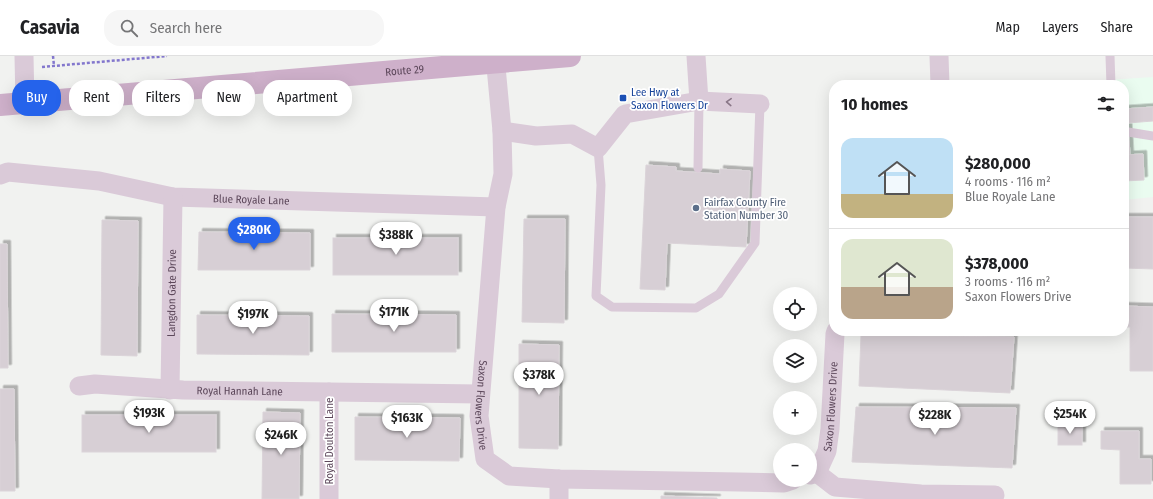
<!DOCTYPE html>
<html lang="en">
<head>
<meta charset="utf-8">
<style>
  :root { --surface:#fff; --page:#f6f6f6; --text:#202124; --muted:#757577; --line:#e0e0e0; --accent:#2563eb }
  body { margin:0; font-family:"Fira Sans Condensed",sans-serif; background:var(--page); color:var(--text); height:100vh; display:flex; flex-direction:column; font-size:15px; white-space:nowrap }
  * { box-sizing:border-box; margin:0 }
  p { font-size:13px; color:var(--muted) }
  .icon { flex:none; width:22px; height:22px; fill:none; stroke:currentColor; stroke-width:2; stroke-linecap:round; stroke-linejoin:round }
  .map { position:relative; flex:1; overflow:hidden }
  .details { position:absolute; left:829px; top:24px; width:300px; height:256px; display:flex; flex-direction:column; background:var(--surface); border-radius:16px; box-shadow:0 4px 16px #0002 }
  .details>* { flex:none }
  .guide { position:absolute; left:12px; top:24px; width:380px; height:36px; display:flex; gap:8px }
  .tools { position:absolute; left:773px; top:231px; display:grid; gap:8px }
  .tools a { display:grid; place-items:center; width:44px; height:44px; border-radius:50%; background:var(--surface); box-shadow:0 4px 16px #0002; font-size:20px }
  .price { position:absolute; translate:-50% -34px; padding:0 9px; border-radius:14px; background:#fff; color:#222; font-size:13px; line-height:26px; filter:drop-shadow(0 1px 2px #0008) }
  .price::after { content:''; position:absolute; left:50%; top:24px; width:12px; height:9px; margin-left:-6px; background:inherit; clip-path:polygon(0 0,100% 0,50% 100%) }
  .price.on { background:var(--accent); color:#fff }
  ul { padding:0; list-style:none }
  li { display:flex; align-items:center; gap:12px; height:100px; padding:0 12px }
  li+li { border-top:1px solid var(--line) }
  li span { display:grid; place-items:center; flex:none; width:112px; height:80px; border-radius:12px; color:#555 }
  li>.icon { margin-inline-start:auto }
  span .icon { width:48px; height:48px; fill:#fffc; stroke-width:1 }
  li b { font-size:17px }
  h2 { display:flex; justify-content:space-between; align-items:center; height:48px; padding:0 12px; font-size:17px }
  .chip { padding:0 14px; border-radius:16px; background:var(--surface); box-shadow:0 4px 16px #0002; font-size:14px; line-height:36px }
  .chip.on { background:var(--accent); color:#fff }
  header { display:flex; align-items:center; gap:24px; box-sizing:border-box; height:56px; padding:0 20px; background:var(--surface); border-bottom:1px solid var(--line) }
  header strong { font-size:19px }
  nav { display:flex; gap:22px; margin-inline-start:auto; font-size:14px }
  .search { width:280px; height:36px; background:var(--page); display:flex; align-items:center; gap:10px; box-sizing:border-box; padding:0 14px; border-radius:16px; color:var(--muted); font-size:15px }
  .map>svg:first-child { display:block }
  .commercial { fill:#eafcf0 }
  .building { fill:#d7cfd5; stroke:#dbd4d9; filter:url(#shadow) }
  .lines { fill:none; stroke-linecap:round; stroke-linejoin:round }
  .path { stroke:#8377cd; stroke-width:2.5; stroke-dasharray:3 2; stroke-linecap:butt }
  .service { stroke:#dacad8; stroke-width:9 }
  .minor { stroke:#dacad8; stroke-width:19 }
  .primary { stroke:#ceb0ca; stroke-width:22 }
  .oneway { stroke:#897687 }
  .transit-dot { fill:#1a4fb4; stroke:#fff; stroke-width:1.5 }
  .service-dot { fill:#5c6f8a; stroke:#fff; stroke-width:1.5 }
  .labels { text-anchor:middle; stroke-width:3.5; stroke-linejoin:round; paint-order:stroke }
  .street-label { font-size:11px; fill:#5d485b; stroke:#fff }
  .transit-label { font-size:11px; fill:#164399; stroke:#fff; text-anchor:start }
  .service-label { font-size:11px; fill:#4e5e75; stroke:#fff; text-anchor:start }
</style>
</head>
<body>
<header>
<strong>Casavia</strong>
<div class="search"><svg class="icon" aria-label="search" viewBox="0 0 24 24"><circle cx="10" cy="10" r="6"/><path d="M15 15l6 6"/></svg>Search here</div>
<nav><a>Map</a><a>Layers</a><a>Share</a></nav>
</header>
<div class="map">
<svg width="1153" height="443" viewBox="0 0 1153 443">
  <defs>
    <filter id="shadow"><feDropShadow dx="3.5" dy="-3.5" stdDeviation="0" flood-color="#0004"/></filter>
  </defs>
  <rect width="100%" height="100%" fill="#f1f2f0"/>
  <path class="commercial" d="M1153,21V141L1124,144V29H1061V27Z"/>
  <g class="building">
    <path d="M1153,51V65L1128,67L1130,99H1124V53Z"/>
    <path d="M1143,98L1144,124L1124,125V99Z"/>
    <path d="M646,109L676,111V115L720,118V113L750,115L746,191L667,187L665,234L640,233Z"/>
    <path d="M1124,161H1153V213L1124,212Z"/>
    <path d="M524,163H565L564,267L522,266Z"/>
    <path d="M102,164L138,165L137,300L101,299Z"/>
    <path d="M199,176L310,177V214H198Z"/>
    <rect x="333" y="182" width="125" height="37"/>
    <path d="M0,188H7L8,312H0Z"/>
    <path d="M1124,250L1153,251V315H1130V271H1124Z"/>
    <path d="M332,258L456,259V296H332Z"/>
    <path d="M197,259L309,260V299L197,298Z"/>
    <path d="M861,279L1014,281L1010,337L859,330Z"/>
    <path d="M519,288L559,289L558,393L519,392Z"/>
    <path d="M0,333H14L15,435H0Z"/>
    <path d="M856,351L1016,352L1012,412L852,406Z"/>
    <path d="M263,356L300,357L299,443H262Z"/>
    <rect x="82" y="359" width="134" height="37"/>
    <path d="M355,361L460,362L459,405L355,404Z"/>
    <rect x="1058" y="369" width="24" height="20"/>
    <path d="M1101,375H1139V403H1151V428H1120V394L1101,393Z"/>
    <path d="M661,440L717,442V443H661Z"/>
  </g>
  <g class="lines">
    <g class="path">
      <path d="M53,0L54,10"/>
      <path d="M42,11L167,0"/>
    </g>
    <g class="service">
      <path d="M1110,0L1111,29"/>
      <path d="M1128,76L1153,80"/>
      <path d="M598,92L601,129L596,240L612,251L696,252L719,238L755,187L760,48"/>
      <path d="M698,112L699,45"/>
    </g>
    <g class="minor">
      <path d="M24,0L25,47"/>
      <path id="s1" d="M495,0L502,75L503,118L496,151L479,360L485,403L509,420L559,423L739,426L784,427L793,424"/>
      <path d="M696,0L699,45"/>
      <path d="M939,0L940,29"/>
      <path d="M502,75L536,80L572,78L598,92L625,58L699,45L760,48"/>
      <path id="s2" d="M0,119L8,116L99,125L173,141L496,151"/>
      <path id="s3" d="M79,330L95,328L183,334L480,338"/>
      <path id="s4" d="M170,334L173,141"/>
      <path d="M329,336V443"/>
      <path d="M817,417L835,431L921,438L995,439"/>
      <path id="s5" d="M810,419L817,417L827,395L830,373L835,278L836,275"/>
      <path d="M559,443V423"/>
    </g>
    <path class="primary" id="s6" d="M0,49L570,0"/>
  </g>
  <defs><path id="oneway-chevron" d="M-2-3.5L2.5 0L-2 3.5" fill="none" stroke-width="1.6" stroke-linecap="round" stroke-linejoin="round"/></defs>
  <use class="oneway" href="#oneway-chevron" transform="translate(729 46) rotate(-177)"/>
  <rect class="transit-dot" x="619" y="38" width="8" height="8" rx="2"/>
  <circle class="service-dot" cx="696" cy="152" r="4"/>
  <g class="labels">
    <g class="street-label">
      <text dy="4" stroke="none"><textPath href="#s6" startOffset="406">Route 29</textPath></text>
      <text dy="4" stroke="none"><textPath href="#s2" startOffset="254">Blue Royale Lane</textPath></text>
      <text dy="4" stroke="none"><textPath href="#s4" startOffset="97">Langdon Gate Drive</textPath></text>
      <text dy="4" stroke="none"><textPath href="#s3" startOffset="161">Royal Hannah Lane</textPath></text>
      <text dy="4" stroke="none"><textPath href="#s1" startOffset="351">Saxon Flowers Drive</textPath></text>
      <text dy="4" stroke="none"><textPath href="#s5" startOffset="76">Saxon Flowers Drive</textPath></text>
      <text transform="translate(329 385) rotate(-90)" y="4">Royal Doulton Lane</text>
    </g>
    <g class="transit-label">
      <text x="631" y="40">Lee Hwy at<tspan x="631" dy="13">Saxon Flowers Dr</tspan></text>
    </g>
    <g class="service-label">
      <text x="704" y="150">Fairfax County Fire<tspan x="704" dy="13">Station Number 30</tspan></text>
    </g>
  </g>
</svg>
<div class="tools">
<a><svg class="icon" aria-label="locate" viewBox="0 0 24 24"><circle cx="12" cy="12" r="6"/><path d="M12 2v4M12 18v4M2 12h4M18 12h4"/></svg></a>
<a><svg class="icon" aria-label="layers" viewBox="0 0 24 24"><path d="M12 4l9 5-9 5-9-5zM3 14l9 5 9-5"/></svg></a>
<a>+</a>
<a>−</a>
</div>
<b class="price on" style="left:254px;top:195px">$280K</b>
<b class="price" style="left:396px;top:200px">$388K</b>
<b class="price" style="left:394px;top:277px">$171K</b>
<b class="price" style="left:253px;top:279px">$197K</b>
<b class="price" style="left:539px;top:340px">$378K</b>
<b class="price" style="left:149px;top:378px">$193K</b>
<b class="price" style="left:1070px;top:379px">$254K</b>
<b class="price" style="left:935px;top:380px">$228K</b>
<b class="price" style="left:407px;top:383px">$163K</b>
<b class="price" style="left:281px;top:400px">$246K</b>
<div class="guide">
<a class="chip on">Buy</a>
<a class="chip">Rent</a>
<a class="chip">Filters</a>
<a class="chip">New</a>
<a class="chip">Apartment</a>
</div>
<section class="details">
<h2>10 homes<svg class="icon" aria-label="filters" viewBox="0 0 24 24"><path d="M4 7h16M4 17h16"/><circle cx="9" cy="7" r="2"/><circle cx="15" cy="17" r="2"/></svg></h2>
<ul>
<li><span style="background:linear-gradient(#bfe0f5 70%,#c2b280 0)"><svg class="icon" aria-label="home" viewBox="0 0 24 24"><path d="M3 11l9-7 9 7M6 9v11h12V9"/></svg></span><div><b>$280,000</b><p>4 rooms · 116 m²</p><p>Blue Royale Lane</p></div></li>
<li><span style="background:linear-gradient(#dfe7d0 60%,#b9a48a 0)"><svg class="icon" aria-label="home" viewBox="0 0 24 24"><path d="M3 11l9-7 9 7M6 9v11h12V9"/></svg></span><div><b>$378,000</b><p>3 rooms · 116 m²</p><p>Saxon Flowers Drive</p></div></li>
</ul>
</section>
</div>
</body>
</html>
